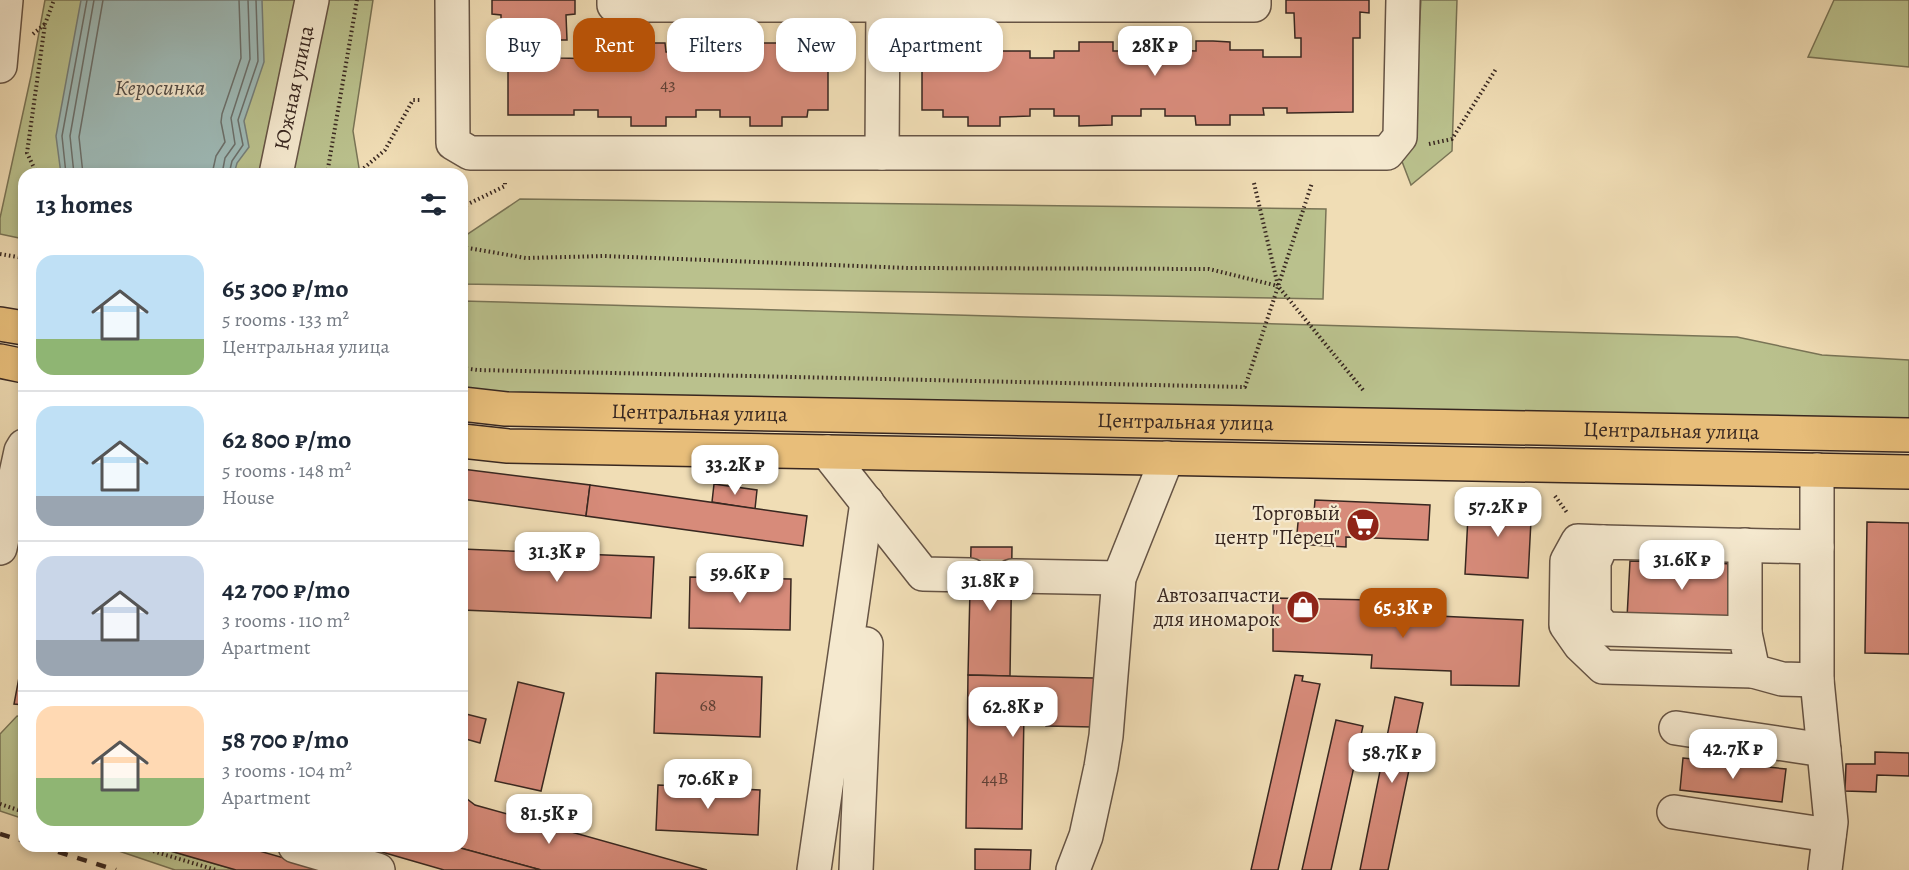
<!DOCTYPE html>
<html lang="en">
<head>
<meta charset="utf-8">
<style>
  :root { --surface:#fff; --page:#f6f6f7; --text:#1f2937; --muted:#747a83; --line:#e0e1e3; --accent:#b45309 }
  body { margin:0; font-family:Alegreya,serif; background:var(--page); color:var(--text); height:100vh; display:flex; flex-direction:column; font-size:22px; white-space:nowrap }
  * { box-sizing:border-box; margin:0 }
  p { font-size:20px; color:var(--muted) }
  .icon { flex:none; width:33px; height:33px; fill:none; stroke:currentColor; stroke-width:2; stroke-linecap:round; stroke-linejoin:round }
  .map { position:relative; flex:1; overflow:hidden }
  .sheet { position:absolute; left:18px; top:168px; width:450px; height:684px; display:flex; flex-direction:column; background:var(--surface); border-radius:18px; box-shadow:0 3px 9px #0003 }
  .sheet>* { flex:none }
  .guide { position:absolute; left:486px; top:18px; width:570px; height:54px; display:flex; gap:12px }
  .price { position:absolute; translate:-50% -51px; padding:0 14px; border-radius:12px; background:#fff; color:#222; font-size:20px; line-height:39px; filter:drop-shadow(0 2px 3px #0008) }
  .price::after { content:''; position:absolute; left:50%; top:36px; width:18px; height:14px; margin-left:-9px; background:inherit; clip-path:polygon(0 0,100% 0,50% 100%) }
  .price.on { background:var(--accent); color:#fff }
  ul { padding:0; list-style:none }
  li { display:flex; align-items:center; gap:18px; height:150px; padding:0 18px }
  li+li { border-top:2px solid var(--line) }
  li span { display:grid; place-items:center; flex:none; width:168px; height:120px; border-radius:18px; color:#555 }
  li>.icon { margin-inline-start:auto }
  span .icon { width:72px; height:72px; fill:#fffc; stroke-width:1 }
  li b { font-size:26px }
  h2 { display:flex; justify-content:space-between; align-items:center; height:72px; padding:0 18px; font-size:26px }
  .pill { padding:0 21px; border-radius:18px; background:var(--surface); box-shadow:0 3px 9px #0003; font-size:21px; line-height:54px }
  .pill.on { background:var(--accent); color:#fff }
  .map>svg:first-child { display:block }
  .green { fill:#bac18d; stroke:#797456; stroke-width:1.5 }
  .water { fill:#9ebab7; stroke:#757f7b; stroke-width:1.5 }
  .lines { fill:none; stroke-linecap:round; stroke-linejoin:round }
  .shore { stroke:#6b706c; stroke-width:1.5 }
  .building { fill:#d78b7a; stroke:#382720; stroke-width:1.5 }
  .minor-tunnel { stroke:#cbb997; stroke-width:33; stroke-dasharray:33 16; stroke-linecap:butt }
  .minor-casing { stroke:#665445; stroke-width:36 }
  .major-casing { stroke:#382720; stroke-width:36 }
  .path { stroke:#382720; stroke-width:4; stroke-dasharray:1.5 3; stroke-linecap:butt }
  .minor { stroke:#f5e9cf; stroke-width:33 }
  .major { stroke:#e8be7a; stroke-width:33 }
  .rail { stroke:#382720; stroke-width:4.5; stroke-dasharray:10 10; stroke-linecap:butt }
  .labels { text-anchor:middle; stroke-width:4.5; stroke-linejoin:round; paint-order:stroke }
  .number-label { font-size:18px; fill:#604036 }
  .street-label { font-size:21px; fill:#382720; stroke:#f5e9cf }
  .poi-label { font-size:21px; fill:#382720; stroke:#f5e9cf; text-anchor:end }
  .water-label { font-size:22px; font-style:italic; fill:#524c46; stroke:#f5e9cf }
</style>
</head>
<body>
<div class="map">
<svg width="1909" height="870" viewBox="0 0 1909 870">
  <rect width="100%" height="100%" fill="#f0ddb5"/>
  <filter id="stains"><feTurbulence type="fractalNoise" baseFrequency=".00333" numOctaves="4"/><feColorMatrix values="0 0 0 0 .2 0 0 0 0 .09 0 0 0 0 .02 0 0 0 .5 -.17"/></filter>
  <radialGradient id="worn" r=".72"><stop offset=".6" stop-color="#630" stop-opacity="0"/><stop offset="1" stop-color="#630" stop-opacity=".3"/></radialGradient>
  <g class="green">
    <path d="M45,0H295L259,174H24V239L0,234V218L31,76Z"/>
    <path d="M326,0H373L353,131L360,174H290Z"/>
    <path d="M1421,0H1457L1452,151L1411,185L1398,151L1413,124Z"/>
    <path d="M1834,0H1909V67L1808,57Z"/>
    <path d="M520,199L1326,209L1323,299L462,284V238Z"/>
    <path d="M462,301L1737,337L1822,355L1909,360V428L462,397Z"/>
    <path d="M17,716L24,718V819L0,811V734Z"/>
    <path d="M104,846H153L236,870H175Z"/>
  </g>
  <path class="water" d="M81,0H262L264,62L244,121L249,147L237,163L234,174H61L56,136Z"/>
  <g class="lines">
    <g class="shore">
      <path d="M66,174L62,136L87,0"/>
      <path d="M74,174L70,136L94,0"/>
      <path d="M83,174L79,137L103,0"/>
      <path d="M212,174L216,156L225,142L221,122L222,114L241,58L239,0"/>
      <path d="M222,174L225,158L235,144L231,118L250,59L248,0"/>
      <path d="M229,174L232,161L243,145L238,120L258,61L256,0"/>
    </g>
  </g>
  <g class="building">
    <path d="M492,0H575V14L566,15L567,40H560V58L598,59V52H631L632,43H665L666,52H696V58H720V52H748V43H782L783,52H808V59L828,58V110H808L807,117H782V126H750V117H720V110H696V117H666V126H631V117H598V110H574V115H508V39L501,40V15L492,14Z"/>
    <path d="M1286,0H1369V13L1360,12V38H1353V112L1287,113V108H1263L1264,115H1230V125H1196L1195,116H1165V109H1141V116H1112V125L1079,126V116H1054V109H1030V116L1000,117V126H968V117H943V110H922V59L942,58V52H968L967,43H1002V51H1030V58H1054V51H1079V42H1113V51H1141V57H1165V50L1196,51V41H1213L1230,42V50H1263V57H1301V38H1295L1294,13H1286Z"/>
    <path d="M462,469L590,485L586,516L462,499Z"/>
    <path d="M714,484L757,490L755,509L712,502Z"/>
    <path d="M590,485L807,516L803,546L586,516Z"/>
    <path d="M1469,497L1532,501L1528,578L1465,574Z"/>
    <path d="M1315,500L1430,505L1428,540L1346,537V547L1296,544L1299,512L1314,513Z"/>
    <path d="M1867,522L1909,523V654L1865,653Z"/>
    <path d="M971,547H1012L1010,676L968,675Z"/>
    <path d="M462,549L654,557L651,618L462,610Z"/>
    <path d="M1630,561L1737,564L1736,621L1627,618Z"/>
    <path d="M690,577L791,579L790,630L689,628Z"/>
    <path d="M1273,598L1372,600L1373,613L1523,620L1519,686L1451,685V671L1371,668L1372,655L1273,651Z"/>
    <path d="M24,651V705L14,704Z"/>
    <path d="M656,673L762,677L760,737L654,733Z"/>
    <path d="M968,675L1094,678L1093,727L1046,726V713H1024L1022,829L966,828Z"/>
    <path d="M1295,675L1303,676L1302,681L1320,684L1278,870H1251Z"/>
    <path d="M518,682L564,693L541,791L495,781Z"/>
    <path d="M1395,697L1423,703L1388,870H1360Z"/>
    <path d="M462,713L486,719L480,743L462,738Z"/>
    <path d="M1336,720L1363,726L1331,870H1302Z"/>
    <path d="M1875,752L1909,753V776L1877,775L1876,792L1845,791L1846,764H1875Z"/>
    <path d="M1683,758L1786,769L1782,802L1680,790Z"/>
    <path d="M658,785L760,790L758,835L656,830Z"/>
    <path d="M462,795L475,805L707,870H541L453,846H462Z"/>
    <path d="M153,846H242L326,870H236Z"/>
    <path d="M361,846H453L541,870H444Z"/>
    <path d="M975,849L1031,850L1030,870H975Z"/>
  </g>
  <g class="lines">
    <path class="minor-tunnel" d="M970,575L1012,576"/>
    <defs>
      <g id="minor">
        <path d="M452,0L453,143L470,153H1387L1400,137L1403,0"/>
        <path d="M614,0V5H1254V0"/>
        <path d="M0,66L6,0"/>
        <path d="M882,153L883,5"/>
        <path id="s1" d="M276,174L312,0"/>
        <path d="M827,452L923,574L970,575"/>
        <path d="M1817,470V680L1831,822L1825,870"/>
        <path d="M1603,542L1578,541L1567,561L1566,625L1580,645L1603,667L1753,671"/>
        <path d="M1817,547L1603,542L1594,562V616L1605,629L1745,633L1753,671L1782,679L1817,680"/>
        <path d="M0,548L21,451L24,446"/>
        <path d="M1012,576L1119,578"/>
        <path d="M1745,633V545"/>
        <path d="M1676,728L1824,750"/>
        <path d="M1674,812L1829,835"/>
        <path d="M295,846L378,870"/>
        <path d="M814,870L867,502"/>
        <path d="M856,870L866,644"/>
        <path d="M1073,870L1086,836L1101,767L1106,736L1119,578L1167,458"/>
      </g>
      <g id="major">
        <path d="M0,324L24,328"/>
        <path d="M0,361L24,366"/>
        <path id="s2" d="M462,404L506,409L1909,435"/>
        <path d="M462,441L508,446L1909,472"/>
      </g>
    </defs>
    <use href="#minor" class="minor-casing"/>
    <use href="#major" class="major-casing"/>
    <g class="path">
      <path d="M33,34L45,24"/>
      <path d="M1429,144L1452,139L1496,69"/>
      <path d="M37,174L27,153L45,24L54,0"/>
      <path d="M327,174L357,0"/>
      <path d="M357,174L385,150L413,100H422"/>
      <path d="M1254,183L1278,286L1363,390"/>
      <path d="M462,207L505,186V183"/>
      <path d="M462,247L526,258L604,256L908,268L1209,269L1278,286"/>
      <path d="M0,254L24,258"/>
      <path d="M462,368L478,370L1245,387L1312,183"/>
      <path d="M1555,496L1568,514"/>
      <path d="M0,804L24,812"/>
      <path d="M136,846L216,870"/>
    </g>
    <use href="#minor" class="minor"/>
    <use href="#major" class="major"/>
    <g class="rail">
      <path d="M0,834L24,841"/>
      <path d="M39,846L116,870"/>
    </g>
  </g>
  <defs>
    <symbol id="supermarket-disc" viewBox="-11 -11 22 22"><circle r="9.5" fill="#8f2418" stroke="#f5e9cf"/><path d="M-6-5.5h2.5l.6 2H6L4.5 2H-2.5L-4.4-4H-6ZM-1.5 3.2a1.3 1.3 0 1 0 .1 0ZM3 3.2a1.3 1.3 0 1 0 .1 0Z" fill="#fff"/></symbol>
    <symbol id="shop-disc" viewBox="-11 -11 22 22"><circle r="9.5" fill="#8f2418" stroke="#f5e9cf"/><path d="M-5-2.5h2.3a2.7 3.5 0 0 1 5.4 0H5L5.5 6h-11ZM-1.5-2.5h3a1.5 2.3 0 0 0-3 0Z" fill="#fff"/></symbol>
  </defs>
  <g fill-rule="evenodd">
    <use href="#supermarket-disc" x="1344" y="506" width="38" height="38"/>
    <use href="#shop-disc" x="1284" y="588" width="38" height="38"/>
  </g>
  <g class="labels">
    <g class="number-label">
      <text x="668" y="90">43</text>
      <text x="708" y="711">68</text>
      <text x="995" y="784">44В</text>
    </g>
    <g class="street-label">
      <text dy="7" stroke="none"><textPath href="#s1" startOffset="88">Южная улица</textPath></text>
      <text dy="7" stroke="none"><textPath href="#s2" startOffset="238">Центральная улица</textPath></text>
      <text dy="7" stroke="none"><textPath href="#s2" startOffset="724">Центральная улица</textPath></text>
      <text dy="7" stroke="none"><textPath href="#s2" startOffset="1210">Центральная улица</textPath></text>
    </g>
    <g class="poi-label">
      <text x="1340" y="520">Торговый<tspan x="1340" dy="24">центр "Перец"</tspan></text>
      <text x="1280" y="602">Автозапчасти<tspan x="1280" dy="24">для иномарок</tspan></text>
    </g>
    <g class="water-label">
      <text x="160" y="95">Керосинка</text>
    </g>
  </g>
  <rect width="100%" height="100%" filter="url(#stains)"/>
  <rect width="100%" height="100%" fill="url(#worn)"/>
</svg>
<b class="price" style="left:1155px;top:77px">28K ₽</b>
<b class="price" style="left:735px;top:496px">33.2K ₽</b>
<b class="price" style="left:1498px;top:538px">57.2K ₽</b>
<b class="price" style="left:557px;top:583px">31.3K ₽</b>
<b class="price" style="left:1682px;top:591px">31.6K ₽</b>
<b class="price" style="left:740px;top:604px">59.6K ₽</b>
<b class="price" style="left:990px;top:612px">31.8K ₽</b>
<b class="price on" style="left:1403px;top:639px">65.3K ₽</b>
<b class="price" style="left:1013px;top:738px">62.8K ₽</b>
<b class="price" style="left:1733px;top:780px">42.7K ₽</b>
<b class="price" style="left:1392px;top:784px">58.7K ₽</b>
<b class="price" style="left:708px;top:810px">70.6K ₽</b>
<b class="price" style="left:549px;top:845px">81.5K ₽</b>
<div class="guide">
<a class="pill">Buy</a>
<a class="pill on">Rent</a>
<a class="pill">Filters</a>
<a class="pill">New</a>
<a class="pill">Apartment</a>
</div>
<section class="sheet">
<h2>13 homes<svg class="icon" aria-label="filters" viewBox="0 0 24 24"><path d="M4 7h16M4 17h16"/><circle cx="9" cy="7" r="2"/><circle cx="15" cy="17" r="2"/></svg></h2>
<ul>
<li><span style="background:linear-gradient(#bfe0f5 70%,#8fb573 0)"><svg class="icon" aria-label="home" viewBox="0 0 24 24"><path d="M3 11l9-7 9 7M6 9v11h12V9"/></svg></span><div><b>65 300 ₽/mo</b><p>5 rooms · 133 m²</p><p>Центральная улица</p></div></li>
<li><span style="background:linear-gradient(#bfe0f5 75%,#9aa5b1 0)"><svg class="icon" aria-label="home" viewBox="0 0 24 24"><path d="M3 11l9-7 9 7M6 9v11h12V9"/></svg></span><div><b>62 800 ₽/mo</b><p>5 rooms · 148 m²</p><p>House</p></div></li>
<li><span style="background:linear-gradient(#c9d6e8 70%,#9aa5b1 0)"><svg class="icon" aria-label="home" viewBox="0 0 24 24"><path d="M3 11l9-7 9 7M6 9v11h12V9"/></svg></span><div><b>42 700 ₽/mo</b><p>3 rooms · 110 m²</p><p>Apartment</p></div></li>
<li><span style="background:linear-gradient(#ffd9b3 60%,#8fb573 0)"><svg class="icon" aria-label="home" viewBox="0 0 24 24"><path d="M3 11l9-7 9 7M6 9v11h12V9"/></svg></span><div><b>58 700 ₽/mo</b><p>3 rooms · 104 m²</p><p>Apartment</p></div></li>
</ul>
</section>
</div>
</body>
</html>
